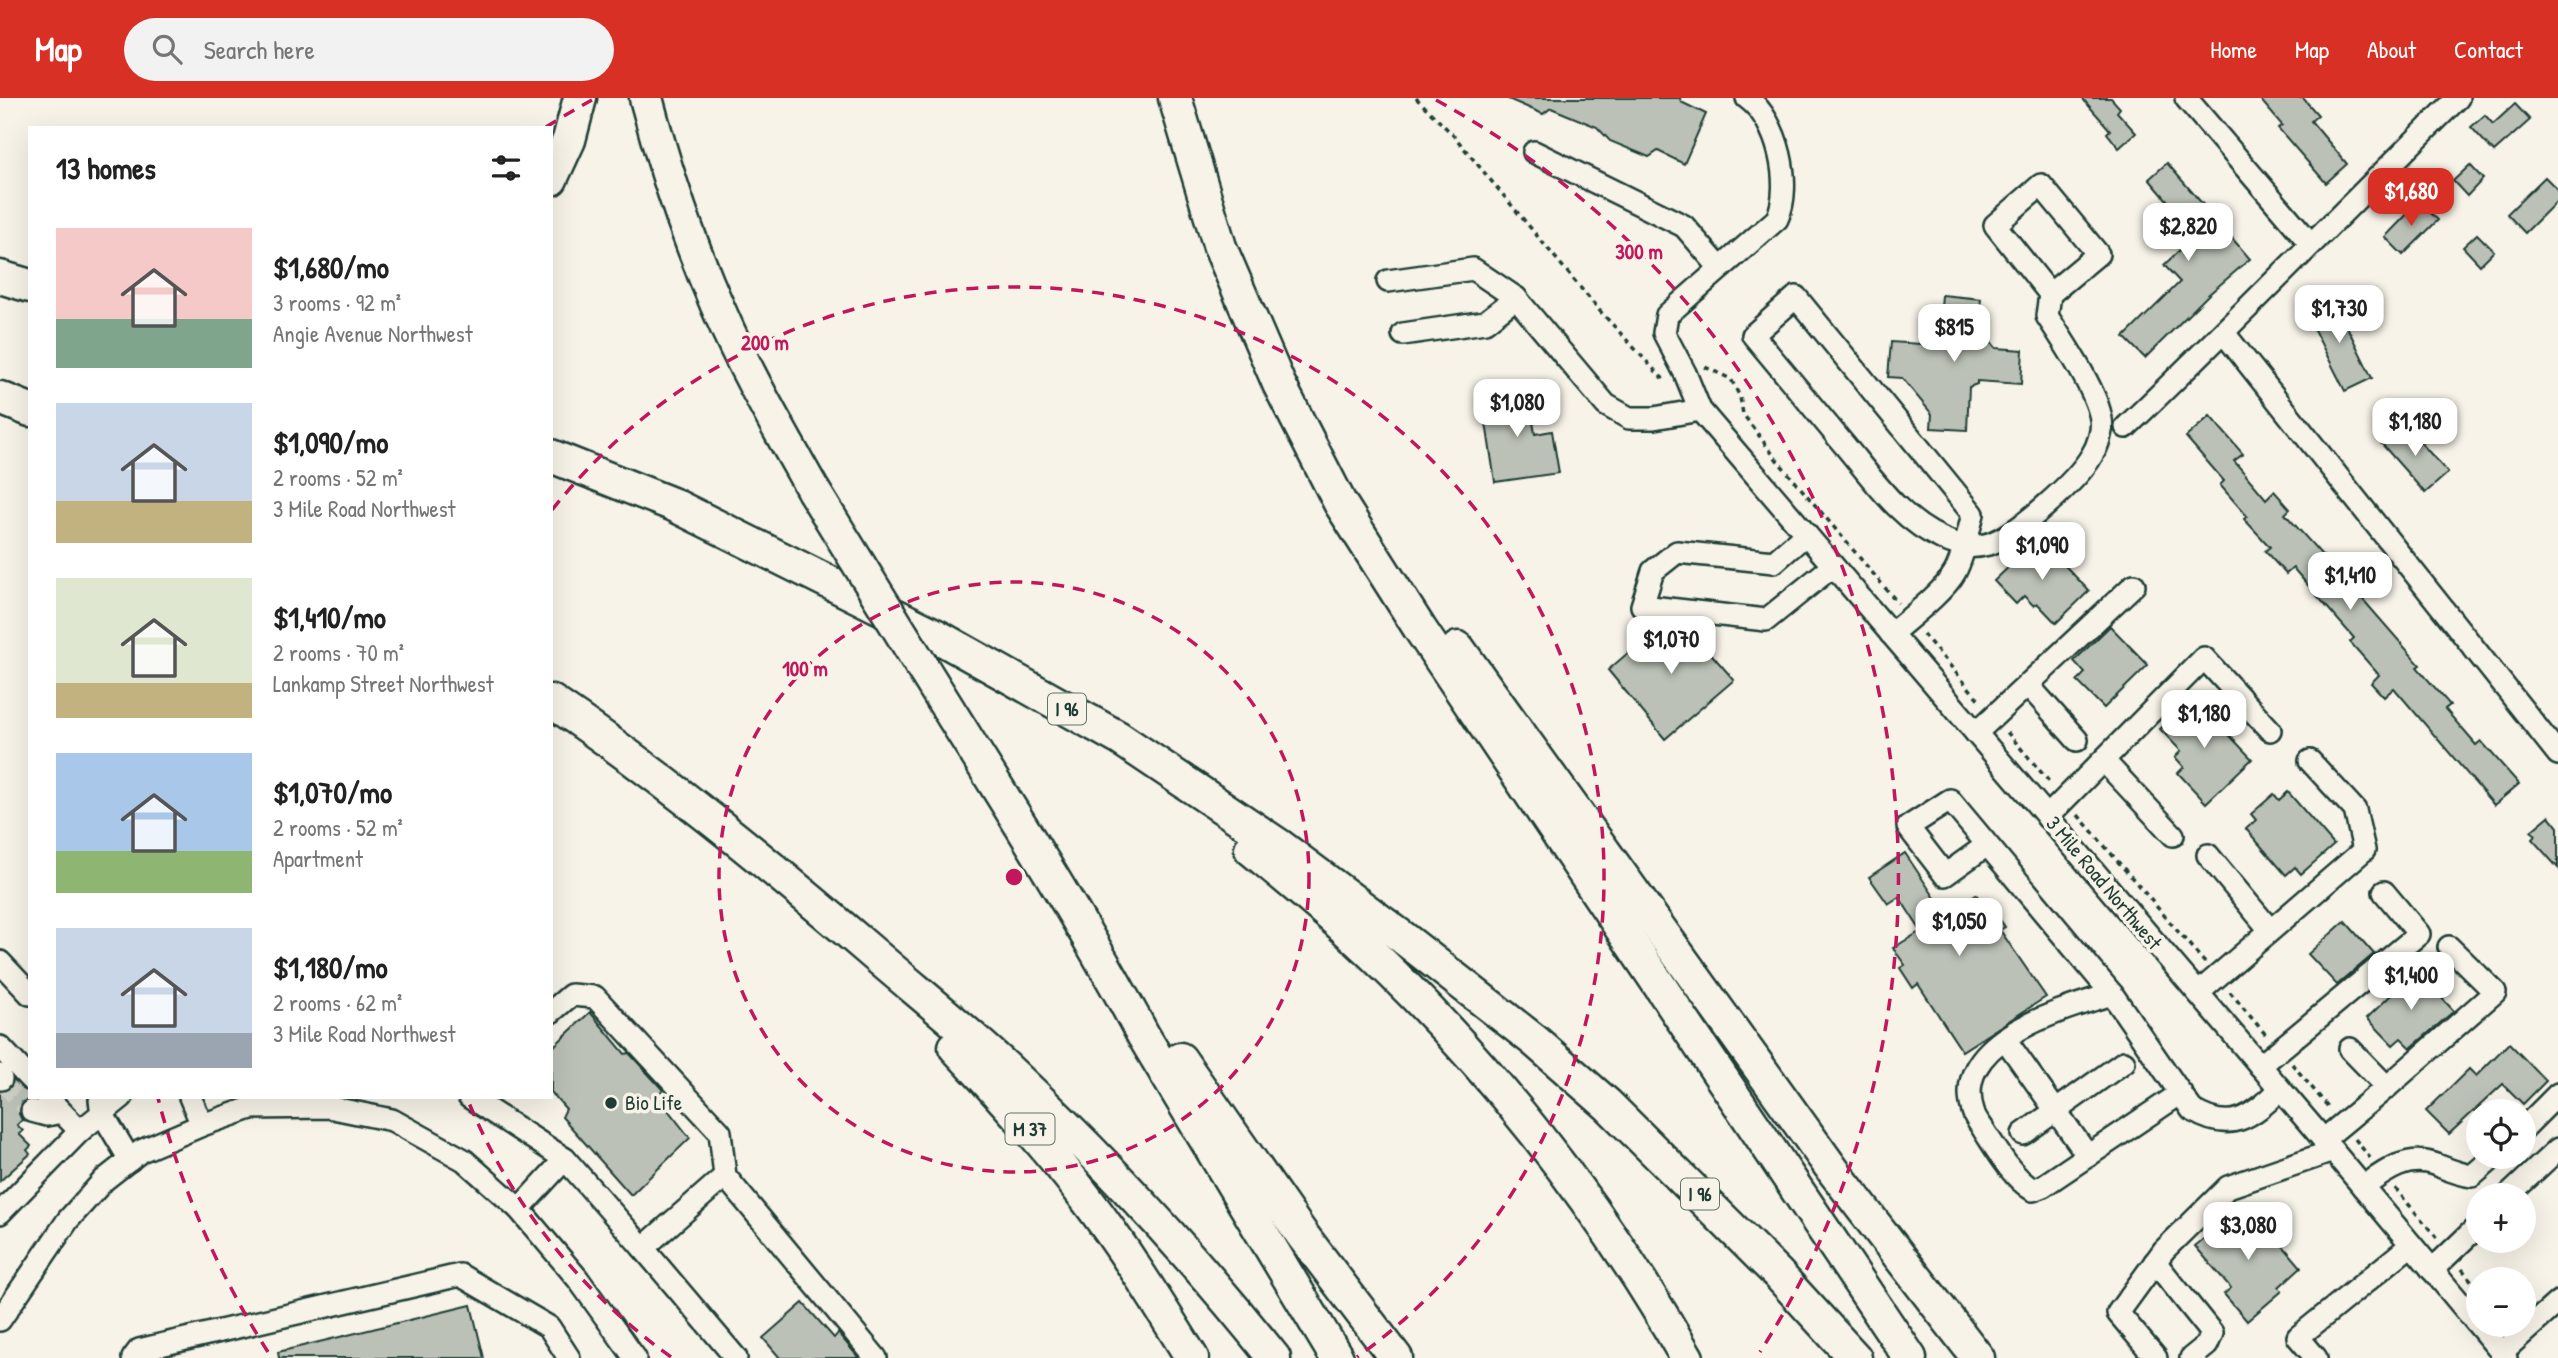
<!DOCTYPE html>
<html lang="en">
<head>
<meta charset="utf-8">
<style>
  :root { --surface:#fff; --page:#f2f2f2; --text:#222; --muted:#767676; --accent:#d93025 }
  body { margin:0; font-family:"Patrick Hand",sans-serif; background:var(--page); color:var(--text); height:100vh; display:flex; flex-direction:column; font-size:26px; white-space:nowrap }
  * { box-sizing:border-box; margin:0 }
  p { font-size:23px; color:var(--muted) }
  .icon { flex:none; width:38px; height:38px; fill:none; stroke:currentColor; stroke-width:2; stroke-linecap:round; stroke-linejoin:round }
  .map { position:relative; flex:1; overflow:hidden }
  .drawer { position:absolute; left:28px; top:28px; width:525px; height:973px; display:flex; flex-direction:column; background:var(--surface); border-radius:0px; box-shadow:0 7px 28px #0002 }
  .drawer>* { flex:none }
  .buttons { position:absolute; left:2466px; top:1001px; display:grid; gap:14px }
  .buttons a { display:grid; place-items:center; width:70px; height:70px; border-radius:50%; background:var(--surface); box-shadow:0 7px 28px #0002; font-size:35px }
  .price { position:absolute; translate:-50% -60px; padding:0 16px; border-radius:14px; background:#fff; color:#222; font-size:23px; line-height:46px; filter:drop-shadow(0 2px 4px #0008) }
  .price::after { content:''; position:absolute; left:50%; top:42px; width:21px; height:16px; margin-left:-10px; background:inherit; clip-path:polygon(0 0,100% 0,50% 100%) }
  .price.selected { background:var(--accent); color:#fff }
  ul { padding:0; list-style:none }
  li { display:flex; align-items:center; gap:21px; height:175px; padding:0 28px }
  li span { display:grid; place-items:center; flex:none; width:196px; height:140px; border-radius:0px; color:#555 }
  li>.icon { margin-inline-start:auto }
  span .icon { width:84px; height:84px; fill:#fffc; stroke-width:1 }
  li b { font-size:30px }
  h2 { display:flex; justify-content:space-between; align-items:center; height:84px; padding:0 28px; font-size:30px }
  header { display:flex; align-items:center; gap:42px; box-sizing:border-box; height:98px; padding:0 35px; background:var(--accent); color:#fff }
  header strong { font-size:33px }
  nav { display:flex; gap:38px; margin-inline-start:auto; font-size:24px }
  .search { width:490px; height:63px; background:var(--page); display:flex; align-items:center; gap:18px; box-sizing:border-box; padding:0 24px; border-radius:38px; color:var(--muted); font-size:26px }
  .map>svg:first-child { display:block }
  .building { fill:#bbc1b6; stroke:#1f3d34; stroke-width:2 }
  .lines { fill:none; stroke-linecap:round; stroke-linejoin:round }
  .minor-tunnel { stroke:#cccfc4; stroke-width:21; stroke-dasharray:21 10; stroke-linecap:butt }
  .minor-casing { stroke:#1f3d34; stroke-width:26 }
  .highway-casing { stroke:#1f3d34; stroke-width:37 }
  .path { stroke:#1f3d34; stroke-width:3.5; stroke-dasharray:5 5; stroke-linecap:butt }
  .minor { stroke:#f7f3e8; stroke-width:21 }
  .highway { stroke:#f7f3e8; stroke-width:32 }
  .highway-bridge-casing { stroke:#1f3d34; stroke-width:37; stroke-linecap:butt }
  .highway-bridge { stroke:#f7f3e8; stroke-width:32 }
  .ring { fill:none; stroke:#c2185b; stroke-width:3.5; stroke-dasharray:12 9 }
  .poi-dot { fill:#1f3d34; stroke:#f7f3e8; stroke-width:2.5 }
  .labels { text-anchor:middle; stroke-width:7; stroke-linejoin:round; paint-order:stroke }
  .shield { fill:#f7f3e8; stroke:#60746a; stroke-width:2 }
  .shield-label { font-size:19px; font-weight:bold; fill:#1f3d34 }
  .street-label { font-size:21px; fill:#1f3d34; stroke:#f7f3e8 }
  .poi-label { font-size:21px; fill:#1f3d34; stroke:#f7f3e8; text-anchor:start }
  .centre { fill:#c2185b; stroke:#f7f3e8; stroke-width:3.5 }
  .ring-label { font-size:21px; text-anchor:middle; font-weight:bold; fill:#c2185b; stroke:#f7f3e8; stroke-width:7; stroke-linejoin:round; paint-order:stroke }
</style>
</head>
<body>
<header>
<strong>Map</strong>
<div class="search"><svg class="icon" aria-label="search" viewBox="0 0 24 24"><circle cx="10" cy="10" r="6"/><path d="M15 15l6 6"/></svg>Search here</div>
<nav><a>Home</a><a>Map</a><a>About</a><a>Contact</a></nav>
</header>
<div class="map">
<svg width="2558" height="1260" viewBox="0 0 2558 1260">
  <rect width="100%" height="100%" fill="#f7f3e8"/>
  <filter id="ink" filterUnits="userSpaceOnUse"><feTurbulence type="fractalNoise" baseFrequency=".0143" numOctaves="2"/><feDisplacementMap in="SourceGraphic" scale="14" xChannelSelector="R" yChannelSelector="G"/><feConvolveMatrix kernelMatrix="1 2 1 2 8 2 1 2 1" color-interpolation-filters="sRGB"/></filter>
  <g filter="url(#ink)">
    <g class="building">
      <path d="M1506,0H1680L1681,4L1706,16L1684,66L1658,53L1649,59L1610,43L1597,29L1551,10L1543,16Z"/>
      <path d="M2082,0H2111L2120,10L2117,14L2136,35L2119,50L2107,35L2110,32Z"/>
      <path d="M2259,0H2303L2318,17L2311,23L2347,66L2326,85L2278,30L2282,27Z"/>
      <path d="M2515,6L2530,22L2494,54L2471,29L2485,17L2493,26Z"/>
      <path d="M2167,65L2250,161L2208,197L2145,260L2124,239L2180,184L2164,167L2189,143L2176,129L2184,122L2149,81Z"/>
      <path d="M2470,67L2483,81L2467,98L2453,83Z"/>
      <path d="M2545,79L2558,92V102L2525,135L2507,116Z"/>
      <path d="M2419,104L2438,122L2403,157L2385,139Z"/>
      <path d="M2477,136L2494,153L2480,167L2463,149Z"/>
      <path d="M1942,197L1981,201L1978,228L1996,250L2023,252L2021,286L1977,283V286L1969,289L1967,332L1931,330L1932,316L1902,280L1888,279L1891,244L1935,247V244H1938Z"/>
      <path d="M2334,202L2372,280L2345,293L2306,216Z"/>
      <path d="M1528,292L1535,336L1552,333L1559,375L1495,384L1482,298Z"/>
      <path d="M2210,318L2243,356L2234,363L2266,401L2274,393L2290,411L2285,416L2329,465L2334,461L2349,479L2346,482L2420,567L2417,569L2450,607L2445,611L2476,647L2481,643L2519,686L2494,707L2394,590L2384,599L2371,585L2379,577L2350,544L2354,540L2293,470L2286,476L2265,453L2270,449L2244,421L2247,418L2220,387L2224,383L2186,339Z"/>
      <path d="M2404,326L2448,375L2425,395L2381,345Z"/>
      <path d="M2039,440L2089,493L2056,525L2037,505L2034,508L2024,498L2016,506L1994,483Z"/>
      <path d="M1664,524L1685,526L1734,582L1665,641L1608,572Z"/>
      <path d="M2110,528L2148,567L2104,610L2077,583L2085,575L2074,563Z"/>
      <path d="M2193,599L2252,661L2206,705L2178,675L2184,669L2175,659L2181,653L2160,631Z"/>
      <path d="M2288,694L2334,747L2301,776L2295,769L2286,777L2246,731L2256,722L2251,716L2274,696L2279,702Z"/>
      <path d="M2549,718L2558,729V770L2532,741L2536,737L2531,733Z"/>
      <path d="M1905,755L1945,815L1976,796L1987,812L1991,809L2005,829L2000,832L2046,899L1962,953L1918,886L1913,890L1900,870L1905,867L1893,850L1921,833L1899,799L1888,806L1869,779Z"/>
      <path d="M2345,823L2374,856L2337,887L2308,856Z"/>
      <path d="M2416,873L2454,913L2411,950L2401,940L2393,947L2367,920Z"/>
      <path d="M590,914L625,956L629,955L663,992L657,998L690,1040L631,1097L562,1019L566,1011L551,994V951Z"/>
      <path d="M2509,945L2546,983L2523,1006L2503,986L2449,1036L2426,1013L2469,971L2476,978Z"/>
      <path d="M14,983L21,990L30,994V999H34L22,1004L19,1016L22,1022L17,1027L23,1033L19,1036L31,1048L27,1052L30,1056L0,1083V994L10,991Z"/>
      <path d="M2238,1112L2246,1121L2254,1114L2301,1169L2279,1189L2282,1193L2247,1223L2224,1196L2231,1190L2195,1148Z"/>
      <path d="M803,1205L834,1240L838,1235L859,1260H780L763,1240Z"/>
      <path d="M471,1207L484,1260H279L278,1254Z"/>
    </g>
    <g class="lines">
      <path class="minor-tunnel" d="M1,981L32,1013"/>
      <defs>
        <g id="minor">
          <path d="M1747,0C1778,22 1793,87 1777,121L1667,217L1664,235L1685,275L1700,312L2333,1053L2506,1260"/>
          <path d="M2186,0L2310,145"/>
          <path d="M1534,54L1684,128L1720,170"/>
          <path d="M1388,183L1473,171L1516,200L1606,307L1629,320H1654L1700,312"/>
          <path d="M2224,235L2558,656"/>
          <path d="M1403,236L1485,224L1516,200"/>
          <path d="M2126,329C2239,221 2347,109 2458,0"/>
          <path d="M1806,436L1774,464L1677,454L1653,473L1642,508L1766,522L1833,468"/>
          <path d="M1891,536C1908,521 1944,494 1955,474C1964,457 1968,435 1973,416L1796,199L1753,237C1782,272 1811,307 1841,343C1871,378 1899,422 1943,441C1959,448 1971,451 1989,446C2016,438 2078,382 2092,357C2098,348 2103,332 2101,321C2097,293 2063,243 2047,218L2050,196L2098,156L2041,87L1995,127L2050,196"/>
          <path d="M2028,587L2077,642"/>
          <path d="M1976,635L2134,487"/>
          <path d="M2104,663L2173,737"/>
          <path d="M2047,719L2204,560L2270,632"/>
          <path d="M1987,747L1945,777L1908,729L1950,702L2112,896L2192,1012C2231,1036 2251,1019 2280,992"/>
          <path d="M2208,757L2270,832"/>
          <path d="M0,864L30,896"/>
          <path d="M2198,895L2364,752L2355,712L2310,663"/>
          <path d="M2112,896C2064,911 1947,942 1974,1016C1976,1022 1982,1028 1985,1034C1998,1054 2013,1080 2033,1092L2043,1088L2181,995"/>
          <path d="M551,914L571,897L595,899L720,1034L725,1078L876,1260"/>
          <path d="M2005,941L2088,1058"/>
          <path d="M0,949L30,981"/>
          <path d="M2350,951L2387,989"/>
          <path d="M2260,968L2419,836L2384,794"/>
          <path d="M0,977L1,981"/>
          <path d="M47,999L80,1033"/>
          <path d="M190,999L202,1027"/>
          <path d="M469,999L565,1061L643,1150L725,1078"/>
          <path d="M100,1002L102,1015L130,1062"/>
          <path d="M32,1013L47,1017L61,1014"/>
          <path d="M2524,1030L2558,996"/>
          <path d="M2023,1036L2124,964"/>
          <path d="M2323,1042L2387,989L2495,894L2449,849"/>
          <path d="M2363,1089C2384,1074 2407,1056 2434,1066C2447,1071 2458,1076 2472,1078L2494,1059"/>
          <path d="M2509,1097L2558,1051"/>
          <path d="M519,1111L565,1061"/>
          <path d="M0,1115L80,1033L122,999"/>
          <path d="M643,1150L736,1260"/>
          <path d="M2155,1164L2212,1235L2207,1247L2191,1260"/>
          <path d="M2432,1172L2478,1128"/>
          <path d="M0,1222L68,1122L104,1082L141,1053L202,1027L251,1010L328,1009L392,1022L464,1062L519,1111L578,1181L635,1260"/>
          <path d="M2501,1255L2558,1204"/>
          <path d="M133,1260L139,1252L460,1177L549,1229L569,1260"/>
          <path d="M2156,1260L2118,1215L2164,1152L2228,1089L2333,1053"/>
          <path d="M2316,1260L2298,1239L2411,1147"/>
        </g>
        <g id="highway">
          <path d="M646,0C665,72 689,144 719,212C746,275 780,333 813,392"/>
          <path d="M1175,0L1220,149L1279,286L1340,405L1420,531L1910,1260"/>
          <path d="M551,81L569,42L580,0"/>
          <path d="M0,179L30,188"/>
          <path d="M0,300L30,312"/>
          <path d="M551,358L672,406L935,537L1119,640L1280,748L1402,839L1535,943L1608,1007L1777,1175L1855,1260"/>
          <path d="M1458,550L1835,1075L1978,1260"/>
          <path d="M924,572C999,693 1076,812 1143,937L1337,1260"/>
          <path d="M551,603C662,678 766,764 868,851C913,890 961,928 1005,969C1101,1059 1192,1157 1274,1260"/>
          <path d="M1251,751C1285,779 1320,807 1352,837C1484,958 1598,1104 1687,1260"/>
          <path d="M955,949C1000,997 1045,1046 1085,1099C1124,1150 1158,1205 1192,1260"/>
          <path d="M1180,961L1303,1138L1396,1260"/>
        </g>
      </defs>
      <use href="#minor" class="minor-casing"/>
      <use href="#highway" class="highway-casing"/>
      <g class="path">
        <path d="M1416,0L1453,37L1599,212L1662,280L1664,279"/>
        <path d="M1705,269L1731,281L1740,299L1743,316L1777,362L1898,505"/>
        <path d="M1923,536L1981,604"/>
        <path d="M2007,634L2052,687"/>
        <path d="M2078,717L2205,865"/>
        <path d="M2230,894L2266,937"/>
        <path d="M2292,966L2330,1011"/>
        <path d="M2355,1041L2370,1060"/>
        <path d="M2395,1090L2437,1140"/>
        <path d="M2462,1171L2478,1191"/>
      </g>
      <use href="#minor" class="minor"/>
      <use href="#highway" class="highway"/>
      <defs>
        <path id="highway-bridge" d="M813,392L924,572"/>
      </defs>
      <use href="#highway-bridge" class="highway-bridge-casing"/>
      <use href="#highway-bridge" class="highway-bridge"/>
    </g>
  </g>
  <g class="ring">
    <circle cx="1014" cy="779" r="295"/>
    <path d="M671 1259A590 590 0 0 1 467 1000M552 412A590 590 0 1 1 1357 1259"/>
    <path d="M268 1254A884 884 0 0 1 158 1000M546 29A884 884 0 0 1 592 2M1436 2A884 884 0 0 1 1760 1254"/>
  </g>
  <circle class="poi-dot" cx="611" cy="1005" r="7"/>
  <g class="labels">
    <g class="shield">
      <rect x="1048" y="595.5" width="38" height="31" rx="5"/>
      <rect x="1005.5" y="1015.5" width="49" height="31" rx="5"/>
      <rect x="1681" y="1080.5" width="38" height="31" rx="5"/>
    </g>
    <g class="shield-label">
      <text x="1067" y="618">I 96</text>
      <text x="1030" y="1038">M 37</text>
      <text x="1700" y="1103">I 96</text>
    </g>
    <g class="street-label">
      <text transform="translate(2104 785) rotate(50)" y="7">3 Mile Road Northwest</text>
    </g>
    <g class="poi-label">
      <text x="625" y="1012">Bio Life</text>
    </g>
  </g>
  <circle cx="1014" cy="779" r="10" class="centre"/>
  <g class="ring-label">
    <text x="1639" y="161">300 m</text>
    <text x="765" y="252">200 m</text>
    <text x="805" y="578">100 m</text>
  </g>
</svg>
<div class="buttons">
<a><svg class="icon" aria-label="locate" viewBox="0 0 24 24"><circle cx="12" cy="12" r="6"/><path d="M12 2v4M12 18v4M2 12h4M18 12h4"/></svg></a>
<a>+</a>
<a>−</a>
</div>
<b class="price selected" style="left:2411px;top:130px">$1,680</b>
<b class="price" style="left:2188px;top:165px">$2,820</b>
<b class="price" style="left:2339px;top:247px">$1,730</b>
<b class="price" style="left:1954px;top:266px">$815</b>
<b class="price" style="left:1517px;top:341px">$1,080</b>
<b class="price" style="left:2415px;top:360px">$1,180</b>
<b class="price" style="left:2042px;top:484px">$1,090</b>
<b class="price" style="left:2350px;top:514px">$1,410</b>
<b class="price" style="left:1671px;top:578px">$1,070</b>
<b class="price" style="left:2204px;top:652px">$1,180</b>
<b class="price" style="left:1959px;top:860px">$1,050</b>
<b class="price" style="left:2411px;top:914px">$1,400</b>
<b class="price" style="left:2248px;top:1164px">$3,080</b>
<section class="drawer">
<h2>13 homes<svg class="icon" aria-label="filters" viewBox="0 0 24 24"><path d="M4 7h16M4 17h16"/><circle cx="9" cy="7" r="2"/><circle cx="15" cy="17" r="2"/></svg></h2>
<ul>
<li><span style="background:linear-gradient(#f6c9c9 65%,#7fa58c 0)"><svg class="icon" aria-label="home" viewBox="0 0 24 24"><path d="M3 11l9-7 9 7M6 9v11h12V9"/></svg></span><div><b>$1,680/mo</b><p>3 rooms · 92 m²</p><p>Angie Avenue Northwest</p></div></li>
<li><span style="background:linear-gradient(#c9d6e8 70%,#c2b280 0)"><svg class="icon" aria-label="home" viewBox="0 0 24 24"><path d="M3 11l9-7 9 7M6 9v11h12V9"/></svg></span><div><b>$1,090/mo</b><p>2 rooms · 52 m²</p><p>3 Mile Road Northwest</p></div></li>
<li><span style="background:linear-gradient(#dfe7d0 75%,#c2b280 0)"><svg class="icon" aria-label="home" viewBox="0 0 24 24"><path d="M3 11l9-7 9 7M6 9v11h12V9"/></svg></span><div><b>$1,410/mo</b><p>2 rooms · 70 m²</p><p>Lankamp Street Northwest</p></div></li>
<li><span style="background:linear-gradient(#a9c7e8 70%,#8fb573 0)"><svg class="icon" aria-label="home" viewBox="0 0 24 24"><path d="M3 11l9-7 9 7M6 9v11h12V9"/></svg></span><div><b>$1,070/mo</b><p>2 rooms · 52 m²</p><p>Apartment</p></div></li>
<li><span style="background:linear-gradient(#c9d6e8 75%,#9aa5b1 0)"><svg class="icon" aria-label="home" viewBox="0 0 24 24"><path d="M3 11l9-7 9 7M6 9v11h12V9"/></svg></span><div><b>$1,180/mo</b><p>2 rooms · 62 m²</p><p>3 Mile Road Northwest</p></div></li>
</ul>
</section>
</div>
</body>
</html>
